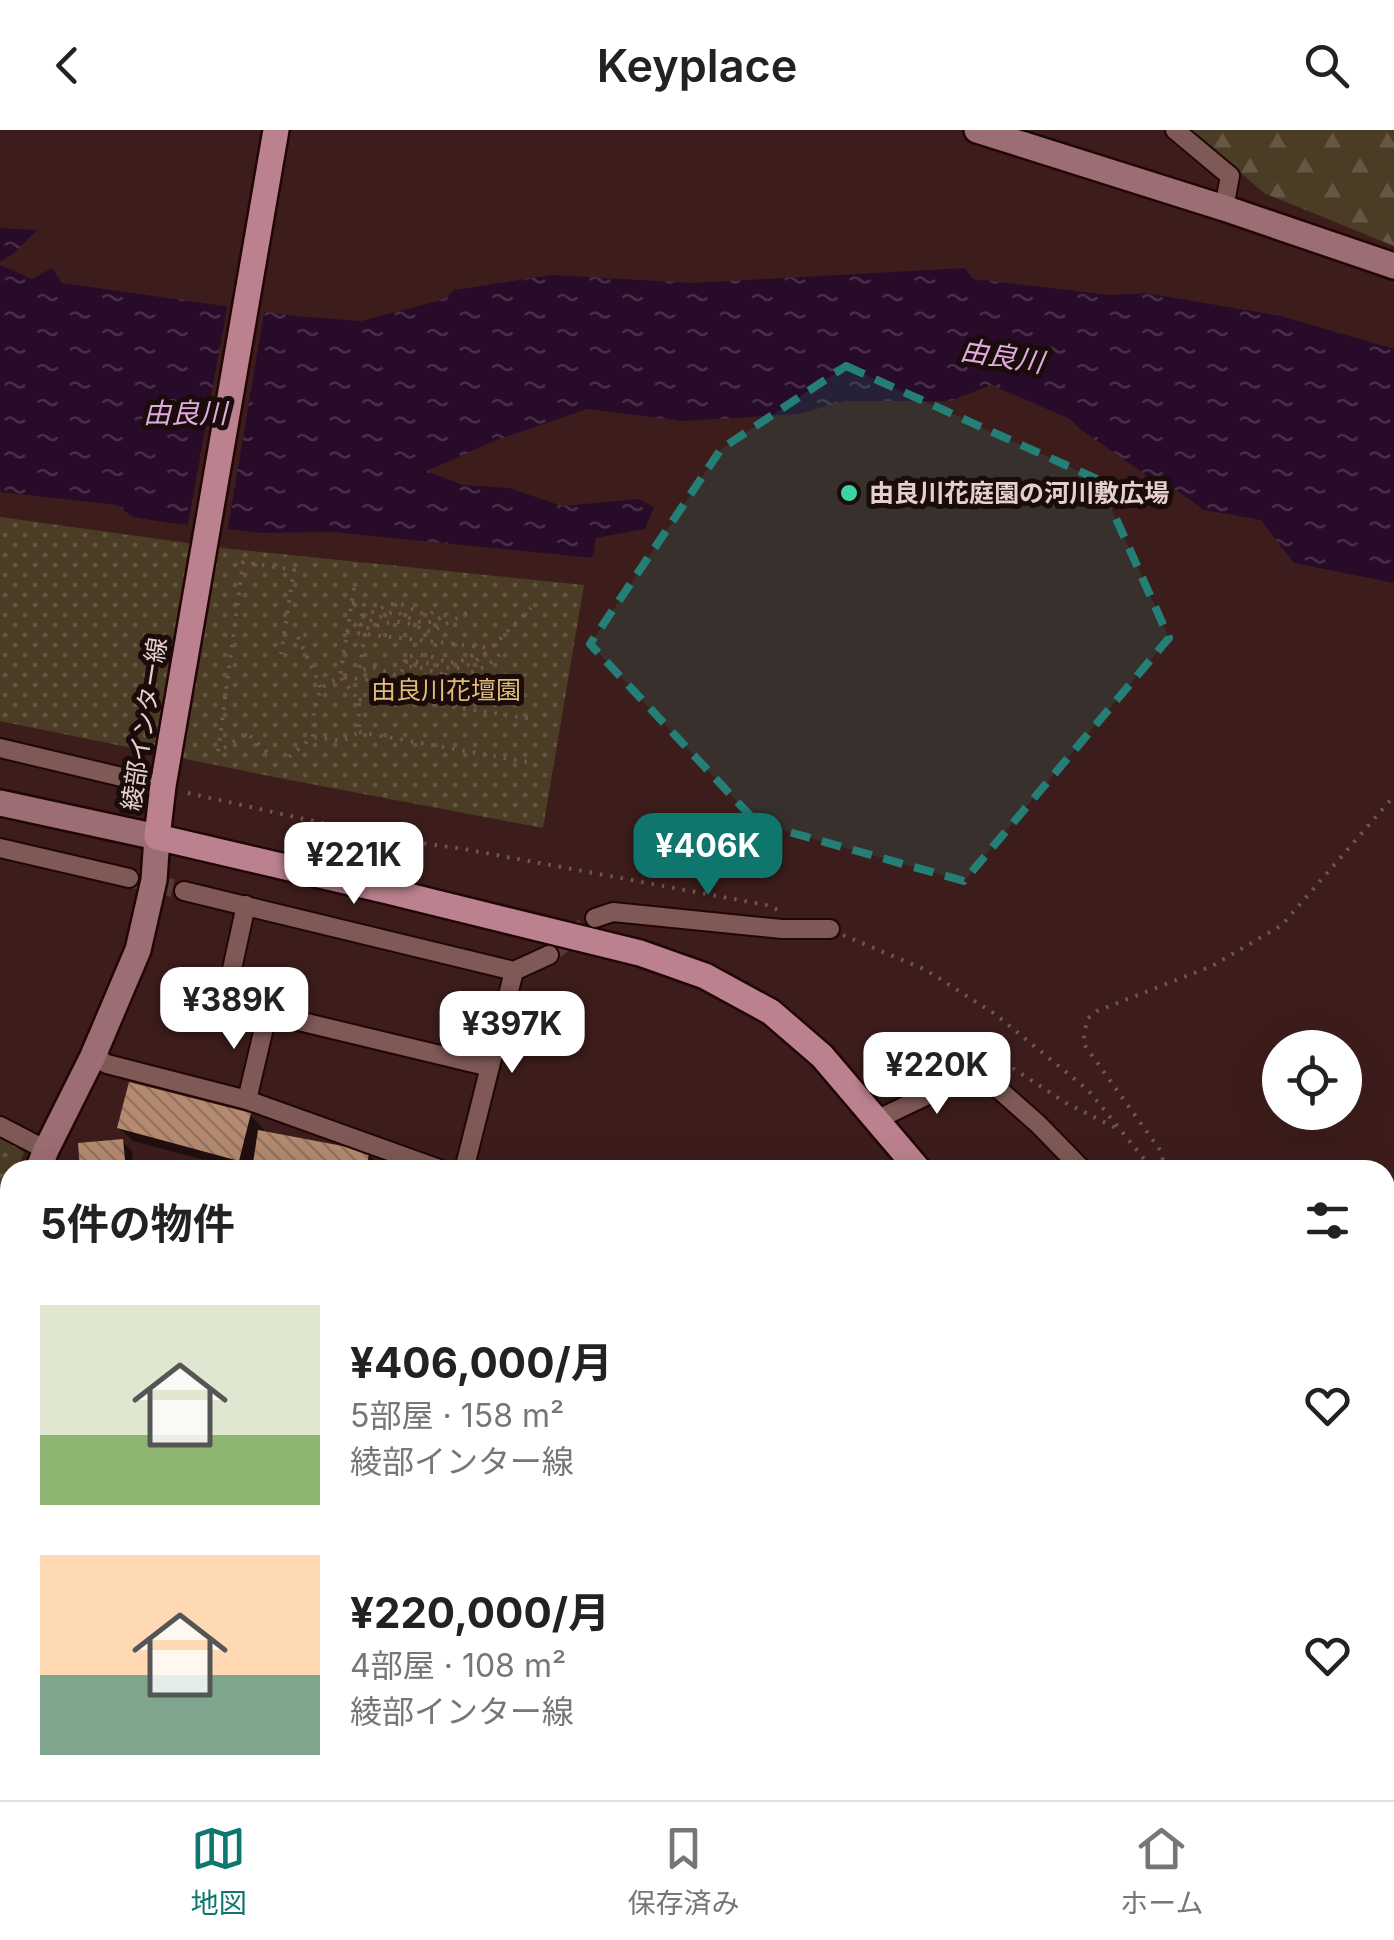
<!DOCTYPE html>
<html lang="ja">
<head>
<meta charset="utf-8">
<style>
  :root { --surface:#fff; --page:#f6f6f6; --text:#222; --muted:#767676; --line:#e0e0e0; --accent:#0f766e }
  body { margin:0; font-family:Inter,"Noto Sans JP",sans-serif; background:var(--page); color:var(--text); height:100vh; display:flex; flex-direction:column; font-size:38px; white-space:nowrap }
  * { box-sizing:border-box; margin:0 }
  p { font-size:32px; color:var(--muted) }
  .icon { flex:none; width:55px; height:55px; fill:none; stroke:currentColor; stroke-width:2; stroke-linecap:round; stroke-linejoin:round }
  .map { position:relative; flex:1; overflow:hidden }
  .drawer { position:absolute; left:0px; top:1030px; width:1395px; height:640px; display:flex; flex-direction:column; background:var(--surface); border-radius:30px 30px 0 0; box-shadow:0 10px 40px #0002 }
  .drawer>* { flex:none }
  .tools { position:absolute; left:1262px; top:900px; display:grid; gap:20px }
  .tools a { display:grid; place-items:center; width:100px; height:100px; border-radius:50%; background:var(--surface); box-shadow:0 10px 40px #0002; font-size:50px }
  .price { position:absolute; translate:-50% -85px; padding:0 22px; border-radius:20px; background:#fff; color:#222; font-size:32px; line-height:65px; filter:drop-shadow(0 2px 5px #0008) }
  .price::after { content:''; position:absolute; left:50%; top:60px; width:30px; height:22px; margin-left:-15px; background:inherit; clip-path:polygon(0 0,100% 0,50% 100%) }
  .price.on { background:var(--accent); color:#fff }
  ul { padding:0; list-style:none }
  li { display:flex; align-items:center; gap:30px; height:250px; padding:0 40px }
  li span { display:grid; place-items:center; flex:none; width:280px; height:200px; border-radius:0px; color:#555 }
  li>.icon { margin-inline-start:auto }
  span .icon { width:120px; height:120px; fill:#fffc; stroke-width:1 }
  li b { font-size:42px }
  h2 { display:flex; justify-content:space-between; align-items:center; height:120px; padding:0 40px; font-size:42px }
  header { display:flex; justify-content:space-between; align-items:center; height:130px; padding:0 40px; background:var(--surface); font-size:45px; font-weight:600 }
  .menu { display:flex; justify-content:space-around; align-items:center; height:140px; border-top:2px solid var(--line); background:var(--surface); font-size:28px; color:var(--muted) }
  .menu a { display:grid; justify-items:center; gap:5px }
  .menu .on { color:var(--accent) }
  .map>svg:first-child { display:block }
  .forest { fill:url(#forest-firs) }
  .park { fill:url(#park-dots) }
  .water { fill:url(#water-ripples) }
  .pier { fill:#3d1d1b }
  .shadow { fill:#0007 }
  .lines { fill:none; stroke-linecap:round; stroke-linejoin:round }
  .stream { stroke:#280b28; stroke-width:5 }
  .building { fill:url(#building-back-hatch) }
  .street-tunnel { stroke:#563836; stroke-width:18; stroke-dasharray:18 9; stroke-linecap:butt }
  .lane-casing { stroke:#220606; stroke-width:14 }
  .street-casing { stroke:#220606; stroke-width:22 }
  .secondary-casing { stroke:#220606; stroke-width:30 }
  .primary-casing { stroke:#220606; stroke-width:30 }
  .path { stroke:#735654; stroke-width:4; stroke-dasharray:2.5 8; stroke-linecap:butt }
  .lane { stroke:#7e5956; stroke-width:9 }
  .street { stroke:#7e5956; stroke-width:18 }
  .secondary { stroke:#9c6d72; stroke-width:25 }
  .primary { stroke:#bb818f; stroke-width:25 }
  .marked { fill:#247f77; fill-opacity:0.2; stroke:#247f77; stroke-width:8; stroke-dasharray:20 12; stroke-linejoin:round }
  .poi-dot { fill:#3cd4a4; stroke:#1a0c0b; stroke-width:4 }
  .labels { text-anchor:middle; stroke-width:10; stroke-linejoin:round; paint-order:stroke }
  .poi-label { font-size:25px; font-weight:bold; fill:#e5cfcc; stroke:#1a0c0b; text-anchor:start }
  .park-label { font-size:25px; fill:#e2bc79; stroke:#1a0c0b }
  .street-label { font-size:25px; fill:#e5cfcc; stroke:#1a0c0b }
  .water-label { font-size:28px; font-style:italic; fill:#e1aadf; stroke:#1a0c0b }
</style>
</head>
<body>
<header><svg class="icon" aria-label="back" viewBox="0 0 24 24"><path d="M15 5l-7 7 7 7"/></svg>Keyplace<svg class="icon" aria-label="search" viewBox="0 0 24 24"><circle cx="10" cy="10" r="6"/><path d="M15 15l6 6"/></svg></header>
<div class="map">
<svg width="1394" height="1670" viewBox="0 0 1394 1670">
  <defs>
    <pattern id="forest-firs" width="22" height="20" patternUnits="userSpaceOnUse" patternTransform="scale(2.5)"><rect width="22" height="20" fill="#4a3c25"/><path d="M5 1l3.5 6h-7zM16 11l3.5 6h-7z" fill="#645743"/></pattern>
    <pattern id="park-dots" width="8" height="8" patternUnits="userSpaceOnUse" patternTransform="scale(2.5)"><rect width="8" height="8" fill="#4a3c25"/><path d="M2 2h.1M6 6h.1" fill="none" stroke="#645743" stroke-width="1.8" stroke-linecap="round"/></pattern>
    <pattern id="water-ripples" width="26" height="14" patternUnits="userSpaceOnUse" patternTransform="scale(2.5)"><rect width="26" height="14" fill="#280b28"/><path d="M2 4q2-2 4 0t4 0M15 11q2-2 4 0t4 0" fill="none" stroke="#472e46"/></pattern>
    <pattern id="building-back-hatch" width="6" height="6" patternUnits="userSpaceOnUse" patternTransform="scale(2.5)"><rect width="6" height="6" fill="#b58a6f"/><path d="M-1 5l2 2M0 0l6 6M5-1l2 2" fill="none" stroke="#937360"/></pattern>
  </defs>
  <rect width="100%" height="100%" fill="#3d1d1b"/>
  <path class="forest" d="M1191,0H1394V116L1264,63Z"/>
  <g class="park">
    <path d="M0,387L231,419L584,455L543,698L274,647L0,591Z"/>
    <path d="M0,1006L24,1022L17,1040H10V1057L0,1081Z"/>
    <path d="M0,1463L10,1464V1660H176L175,1670H0Z"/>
    <path d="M721,1660H779L767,1670H729Z"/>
  </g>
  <g class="water">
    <path d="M0,98L37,100L14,123L0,132Z"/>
    <path d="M0,135L32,149L52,138L62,153L295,186L361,191L445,169L454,160L553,145L692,153L965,138L973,149L1110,165L1146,163L1281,186L1394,219V453L1294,433L1261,390L1204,380L1175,359L1153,350L1080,299L1070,289L991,255L950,271H845L799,284L684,291L587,279L494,311L427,341L463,355L509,358L562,376L638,369L654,377L645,399L596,408L593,428L332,402L262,403L170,393L133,387L117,375L0,362Z"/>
  </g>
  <path class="pier" d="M228,172L265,177L227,404L187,400Z"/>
  <g class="shadow">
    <path d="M250,985L264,999L262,1004L368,1024L381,1037V1040H242L133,1011L119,998Z"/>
    <path d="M122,1011L132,1021L134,1040H83Z"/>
    <rect x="0" y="1389" width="10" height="49"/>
    <path d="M0,1472L10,1473V1545L0,1544Z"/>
    <path d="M0,1639L3,1642L1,1670H0Z"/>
  </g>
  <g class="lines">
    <g class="stream">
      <path d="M2,1234L10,1237"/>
      <path d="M811,1660L819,1670"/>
    </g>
  </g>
  <g class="building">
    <path d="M129,952L251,983L239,1031L117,998Z"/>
    <path d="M258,1000L369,1021L367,1040H324L301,1035L300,1040H252Z"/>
    <path d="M123,1009L126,1040H80L78,1013Z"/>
    <path d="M0,1386L10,1387V1430H0Z"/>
    <path d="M0,1470L10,1471V1535L0,1534Z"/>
    <path d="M78,1660L113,1663L112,1670H50L51,1663L77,1667Z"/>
  </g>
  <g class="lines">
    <g class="street-tunnel">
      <path d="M129,748L184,761"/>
      <path d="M549,825L595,788"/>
    </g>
    <defs>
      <path id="lane" d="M640,1670L642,1660"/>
      <g id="street">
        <path d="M1175,0L1230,46L1224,78"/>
        <path d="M0,618L151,654"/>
        <path d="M0,718L129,748"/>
        <path d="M184,761L514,841L549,825"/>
        <path d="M246,775L227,862L236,876L490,937"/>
        <path d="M595,788L613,782L782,799H830"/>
        <path d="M93,926L107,934L247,970L442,1040"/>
        <path d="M247,970L267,885"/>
        <path d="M876,990L978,941L1038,994L1083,1040"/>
        <path d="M0,996L46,1020"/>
        <path d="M464,1040L514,841"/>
        <path d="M0,1205L10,1208"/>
        <path d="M1385,1351L1394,1350"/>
        <path d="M0,1454L10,1455"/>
        <path d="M0,1617L10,1618"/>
        <path d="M182,1660V1670"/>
        <path d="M312,1660L360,1670"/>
        <path d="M478,1670L479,1660"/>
        <path d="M772,1670L783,1660"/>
        <path d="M893,1670L894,1660"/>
        <path d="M1147,1670V1660"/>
        <path d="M1272,1670V1660"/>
      </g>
      <g id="secondary">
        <path d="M977,0L1224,78L1394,136"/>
        <path d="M0,673L157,707L154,750L138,820L93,926L46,1020L38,1040"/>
        <path d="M0,1134L10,1113"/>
      </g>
      <g id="primary">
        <path d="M276,0L163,656L157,707L388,761L640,823L705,846L771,882L822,926L919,1040"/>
        <path d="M1024,1670L1025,1660"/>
      </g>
    </defs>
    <use href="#lane" class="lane-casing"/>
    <use href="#street" class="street-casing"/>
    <use href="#secondary" class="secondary-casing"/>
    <use href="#primary" class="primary-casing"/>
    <g class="path">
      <path d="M354,458L340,547L526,566"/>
      <path d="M352,473L364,475L360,498C376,499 382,492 395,492C407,491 420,498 431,502L470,481"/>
      <path d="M362,487C371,484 384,475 393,474C415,472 413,491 440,480"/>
      <path d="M360,495L395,481C417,492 426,499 448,483"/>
      <path d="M347,502L491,518L531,478"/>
      <path d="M365,504L359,541L373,537L398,546L405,537C421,536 423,539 438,543C459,549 486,541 500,524"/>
      <path d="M298,507L321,558"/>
      <path d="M405,532C446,529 453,555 491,518"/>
      <path d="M405,532L404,528C408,527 418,524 422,525C445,528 449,540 473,525"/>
      <path d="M359,570L397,568L532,589"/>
      <path d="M359,602L527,632"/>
      <path d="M267,622L247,603L218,622L243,432L294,440L281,524"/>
      <path d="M289,627L313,607L314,580L321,558L340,547L359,570V602L343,611L313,607"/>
      <path d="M188,663L398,710L464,719L766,775L778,780"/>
      <path d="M843,805L926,840L995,884L1088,960L1153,1040"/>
      <path d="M1002,940L1014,939L1066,973L1116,998"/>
      <path d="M1166,1040L1160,1020L1083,913L1087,889L1097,881L1212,836L1282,795L1394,666"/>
      <path d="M0,1045L10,1052"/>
      <path d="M0,1074L10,1071"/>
      <path d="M0,1537L10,1538"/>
      <path d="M0,1584L10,1585"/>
      <path d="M40,1670L41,1660"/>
      <path d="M1316,1670V1660"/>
    </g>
    <use href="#lane" class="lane"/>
    <use href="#street" class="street"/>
    <use href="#secondary" class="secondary"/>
    <use href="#primary" class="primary"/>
  </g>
  <path class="marked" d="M846,236L1099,350L1169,508L964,751L757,693L590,514L721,319Z"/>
  <circle class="poi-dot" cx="849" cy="363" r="10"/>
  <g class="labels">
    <g class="poi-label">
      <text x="869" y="372">由良川花庭園の河川敷広場</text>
    </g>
    <g class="park-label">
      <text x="446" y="569">由良川花壇園</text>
    </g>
    <g class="street-label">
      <text transform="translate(144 594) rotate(-81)" y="9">綾部インター線</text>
    </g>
    <g class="water-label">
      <text transform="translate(1002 226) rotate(9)" y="10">由良川</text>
      <text x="185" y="293">由良川</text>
    </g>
  </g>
</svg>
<div class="tools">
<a><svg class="icon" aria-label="locate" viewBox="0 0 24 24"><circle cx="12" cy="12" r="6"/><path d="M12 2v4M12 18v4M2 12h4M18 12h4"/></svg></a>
</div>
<b class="price on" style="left:708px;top:768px">¥406K</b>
<b class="price" style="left:354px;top:777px">¥221K</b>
<b class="price" style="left:234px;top:922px">¥389K</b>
<b class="price" style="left:512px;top:946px">¥397K</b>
<b class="price" style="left:937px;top:987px">¥220K</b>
<section class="drawer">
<h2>5件の物件<svg class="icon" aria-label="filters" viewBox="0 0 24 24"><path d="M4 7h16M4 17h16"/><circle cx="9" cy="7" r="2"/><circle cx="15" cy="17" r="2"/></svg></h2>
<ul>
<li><span style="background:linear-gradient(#dfe7d0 65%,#8fb573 0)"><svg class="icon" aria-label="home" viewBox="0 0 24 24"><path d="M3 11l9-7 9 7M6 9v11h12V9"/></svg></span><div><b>¥406,000/月</b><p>5部屋 · 158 m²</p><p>綾部インター線</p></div><svg class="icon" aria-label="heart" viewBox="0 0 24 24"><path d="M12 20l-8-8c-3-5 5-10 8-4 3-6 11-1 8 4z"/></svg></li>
<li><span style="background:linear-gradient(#ffd9b3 60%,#7fa58c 0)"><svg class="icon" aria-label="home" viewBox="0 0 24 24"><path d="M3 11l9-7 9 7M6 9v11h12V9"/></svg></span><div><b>¥220,000/月</b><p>4部屋 · 108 m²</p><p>綾部インター線</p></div><svg class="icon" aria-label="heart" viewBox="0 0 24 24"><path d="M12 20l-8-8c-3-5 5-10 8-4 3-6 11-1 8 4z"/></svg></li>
</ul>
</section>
</div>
<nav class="menu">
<a class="on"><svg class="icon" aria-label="map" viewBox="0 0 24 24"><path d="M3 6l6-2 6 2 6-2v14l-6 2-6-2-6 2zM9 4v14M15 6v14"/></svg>地図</a>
<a><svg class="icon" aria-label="saved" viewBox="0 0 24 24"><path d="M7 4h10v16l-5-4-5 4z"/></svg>保存済み</a>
<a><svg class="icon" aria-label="home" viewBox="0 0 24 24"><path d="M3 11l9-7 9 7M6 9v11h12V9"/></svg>ホーム</a>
</nav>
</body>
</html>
